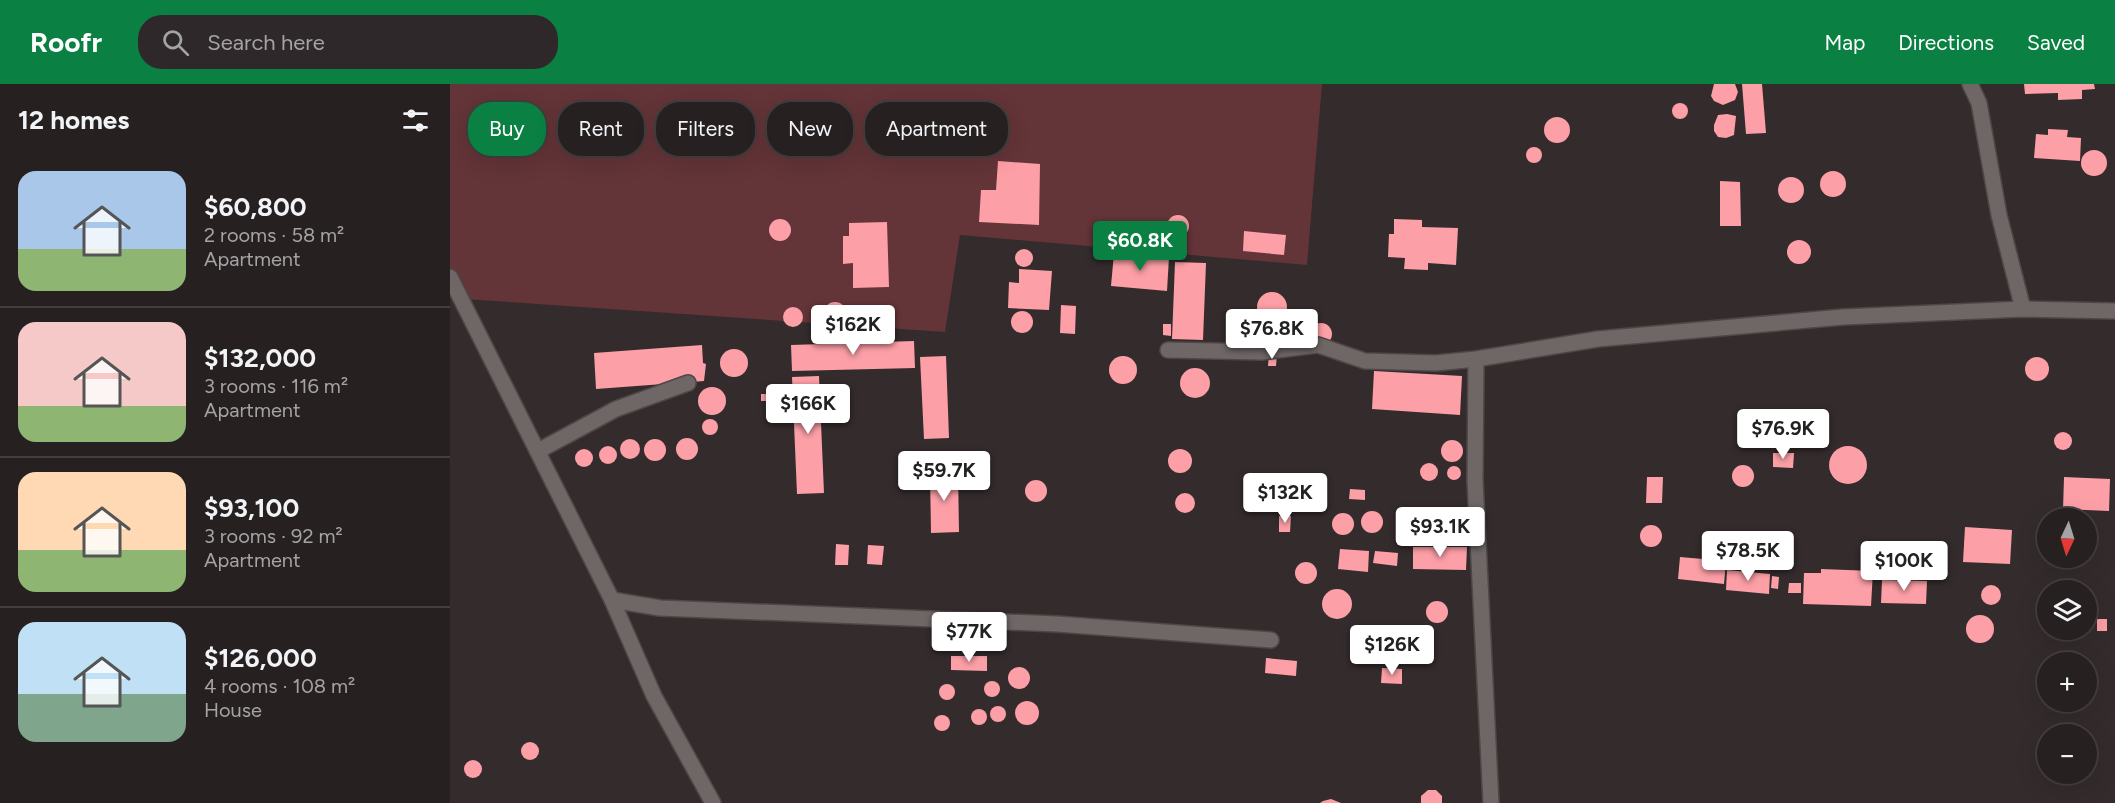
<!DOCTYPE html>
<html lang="en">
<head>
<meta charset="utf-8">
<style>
  :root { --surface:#272021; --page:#2f282a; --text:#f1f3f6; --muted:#a4a3a5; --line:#433e3f; --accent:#0b8043 }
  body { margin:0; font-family:Figtree,sans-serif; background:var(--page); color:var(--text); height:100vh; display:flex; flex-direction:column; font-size:22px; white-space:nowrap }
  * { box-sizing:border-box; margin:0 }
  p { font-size:20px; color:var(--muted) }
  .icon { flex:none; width:33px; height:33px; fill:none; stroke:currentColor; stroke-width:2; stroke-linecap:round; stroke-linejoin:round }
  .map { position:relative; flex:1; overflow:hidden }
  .panel { display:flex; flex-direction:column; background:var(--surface); width:450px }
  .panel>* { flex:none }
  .guide { position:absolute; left:18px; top:18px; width:570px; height:54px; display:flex; gap:12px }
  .needle { width:39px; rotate:184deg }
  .controls { position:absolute; left:1587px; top:424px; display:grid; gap:12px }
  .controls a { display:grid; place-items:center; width:60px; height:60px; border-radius:50%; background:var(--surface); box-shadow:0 6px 24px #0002,0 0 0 2px var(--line); font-size:30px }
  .price { position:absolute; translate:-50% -51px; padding:0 14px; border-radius:6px; background:#fff; color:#222; font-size:20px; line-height:39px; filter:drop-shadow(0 2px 3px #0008) }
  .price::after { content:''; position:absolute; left:50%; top:36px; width:18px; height:14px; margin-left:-9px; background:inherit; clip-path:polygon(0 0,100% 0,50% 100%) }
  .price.active { background:var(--accent); color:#fff }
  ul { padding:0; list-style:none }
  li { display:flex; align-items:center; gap:18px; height:150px; padding:0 18px }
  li+li { border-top:2px solid var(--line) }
  li span { display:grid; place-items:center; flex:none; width:168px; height:120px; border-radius:18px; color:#555 }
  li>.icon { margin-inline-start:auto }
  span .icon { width:72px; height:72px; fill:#fffc; stroke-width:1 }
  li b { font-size:26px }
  h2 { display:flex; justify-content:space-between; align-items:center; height:72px; padding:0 18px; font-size:26px }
  .tag { padding:0 21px; border-radius:24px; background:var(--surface); box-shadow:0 6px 24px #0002,0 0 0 2px var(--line); font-size:21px; line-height:54px }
  .tag.active { background:var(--accent); color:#fff }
  header { display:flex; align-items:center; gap:36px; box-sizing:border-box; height:84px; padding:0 30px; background:var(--accent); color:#fff }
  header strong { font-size:28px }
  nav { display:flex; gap:33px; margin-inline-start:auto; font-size:21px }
  .search { width:420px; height:54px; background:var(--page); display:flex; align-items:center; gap:15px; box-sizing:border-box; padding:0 21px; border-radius:24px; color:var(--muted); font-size:22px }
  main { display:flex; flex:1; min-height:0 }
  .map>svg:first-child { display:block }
  .green { fill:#633438 }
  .building { fill:#fd9fa7 }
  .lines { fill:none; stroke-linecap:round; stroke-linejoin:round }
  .minor-casing { stroke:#4d4747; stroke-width:18 }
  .minor { stroke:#6f6666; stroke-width:15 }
</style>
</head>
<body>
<header>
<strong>Roofr</strong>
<div class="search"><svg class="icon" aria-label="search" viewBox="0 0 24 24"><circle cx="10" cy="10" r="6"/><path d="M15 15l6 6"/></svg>Search here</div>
<nav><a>Map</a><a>Directions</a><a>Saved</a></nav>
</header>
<main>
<section class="panel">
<h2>12 homes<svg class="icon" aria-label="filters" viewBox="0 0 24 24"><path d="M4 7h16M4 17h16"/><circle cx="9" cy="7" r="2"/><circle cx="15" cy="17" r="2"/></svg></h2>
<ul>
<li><span style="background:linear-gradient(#a9c7e8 65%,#8fb573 0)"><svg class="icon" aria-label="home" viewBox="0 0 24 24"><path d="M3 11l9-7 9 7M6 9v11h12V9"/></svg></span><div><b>$60,800</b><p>2 rooms · 58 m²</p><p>Apartment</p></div></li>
<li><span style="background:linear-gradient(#f6c9c9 70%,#8fb573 0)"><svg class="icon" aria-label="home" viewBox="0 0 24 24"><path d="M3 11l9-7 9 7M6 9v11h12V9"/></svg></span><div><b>$132,000</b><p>3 rooms · 116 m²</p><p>Apartment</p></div></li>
<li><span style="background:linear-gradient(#ffd9b3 65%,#8fb573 0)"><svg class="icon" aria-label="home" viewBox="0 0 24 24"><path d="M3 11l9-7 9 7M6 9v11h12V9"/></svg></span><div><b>$93,100</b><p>3 rooms · 92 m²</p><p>Apartment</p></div></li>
<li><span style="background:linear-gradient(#bfe0f5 60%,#7fa58c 0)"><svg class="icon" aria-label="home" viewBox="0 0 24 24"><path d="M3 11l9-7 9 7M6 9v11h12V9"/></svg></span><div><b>$126,000</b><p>4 rooms · 108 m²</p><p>House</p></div></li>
</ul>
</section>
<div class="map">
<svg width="1665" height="719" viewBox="0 0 1665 719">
  <rect width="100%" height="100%" fill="#342b2c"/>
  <path class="green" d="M0,0H872L857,181L510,151L495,248L0,214Z"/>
  <g class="building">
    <path d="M1264,0H1285L1288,8L1285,16L1273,21L1264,17L1261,12Z"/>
    <path d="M1292,0H1312L1316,49L1296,50Z"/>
    <path d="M1574,0H1644L1645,5L1632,6V15L1608,16V9L1575,10Z"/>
    <circle cx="1230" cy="27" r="8"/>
    <path d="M1277,30L1286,32L1284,51L1276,54L1268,53L1264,47V41L1268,31Z"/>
    <circle cx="1107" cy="46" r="13"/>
    <path d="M1598,45L1618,46L1617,53L1631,54L1630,77L1584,74L1586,50L1598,51Z"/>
    <circle cx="1084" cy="71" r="8"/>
    <circle cx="1644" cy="79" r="13"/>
    <path d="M548,77L590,80L589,141L529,138L531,106H546Z"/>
    <circle cx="1383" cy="100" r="13"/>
    <circle cx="1341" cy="106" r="13"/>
    <path d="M1270,97L1290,98L1291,142H1270Z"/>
    <circle cx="728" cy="142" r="11"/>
    <path d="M944,135L972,136V143L1008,144L1006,181L978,179V186L954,185L955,174L938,173L939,150H944Z"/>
    <circle cx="330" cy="146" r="11"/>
    <path d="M437,138L439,203L403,204V179L393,180V152H399V139Z"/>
    <path d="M794,147L836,151L834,171L793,167Z"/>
    <circle cx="1349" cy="168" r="12"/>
    <circle cx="574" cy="174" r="9"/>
    <path d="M664,169L719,173L717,207L661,202Z"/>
    <path d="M725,178L756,179L753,256L722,255Z"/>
    <path d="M569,185L602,187L599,226L558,224L559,198L569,199Z"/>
    <circle cx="822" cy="223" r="15"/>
    <circle cx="385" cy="229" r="11"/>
    <path d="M611,221L626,222L625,250L610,249Z"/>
    <circle cx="343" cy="233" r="10"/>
    <circle cx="572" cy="238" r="11"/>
    <circle cx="871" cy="250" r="11"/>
    <path d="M713,240H721V252L713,251Z"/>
    <path d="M464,257L465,284L342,287L341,261Z"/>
    <path d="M252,261L253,279L256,280L254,297L146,305L144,269Z"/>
    <circle cx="284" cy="279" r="14"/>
    <path d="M819,269H827L826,282H818Z"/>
    <circle cx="673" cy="286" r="14"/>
    <path d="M496,272L499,354L474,355L470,273Z"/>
    <circle cx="1587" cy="285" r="12"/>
    <circle cx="745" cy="299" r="15"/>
    <path d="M924,287L1012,292L1010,331L922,325Z"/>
    <path d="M369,292L374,409L347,410L342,293Z"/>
    <circle cx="262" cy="317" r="14"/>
    <path d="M311,310H320L319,317H311Z"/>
    <circle cx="260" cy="343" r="8"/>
    <circle cx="1613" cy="357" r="9"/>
    <circle cx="237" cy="365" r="11"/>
    <circle cx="180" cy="365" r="10"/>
    <circle cx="205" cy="366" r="11"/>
    <circle cx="1002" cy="367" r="11"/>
    <circle cx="158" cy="371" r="9"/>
    <circle cx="1398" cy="381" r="19"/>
    <circle cx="730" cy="377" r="12"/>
    <circle cx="134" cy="374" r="9"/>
    <path d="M1323,369H1344L1343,384L1323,383Z"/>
    <circle cx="979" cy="388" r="9"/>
    <circle cx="1293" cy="392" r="11"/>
    <circle cx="1004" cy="389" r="7"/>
    <path d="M480,388H508L509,448L481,449Z"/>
    <path d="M1197,393H1213L1212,419H1196Z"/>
    <path d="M1614,393L1660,395L1659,427L1613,425Z"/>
    <circle cx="586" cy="407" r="11"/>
    <path d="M900,405L915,406V416L899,415Z"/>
    <circle cx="735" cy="419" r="10"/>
    <circle cx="922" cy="438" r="11"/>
    <circle cx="974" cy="438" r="11"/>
    <circle cx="893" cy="440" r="11"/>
    <path d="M829,432H841L840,448H829Z"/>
    <circle cx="1201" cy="452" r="11"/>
    <path d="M1515,443L1562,446L1560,480L1513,478Z"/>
    <path d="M386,460L399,461L398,481H385Z"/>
    <path d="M418,461L434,462L432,481L417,480Z"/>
    <circle cx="1300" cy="472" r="11"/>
    <path d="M963,463H1017L1016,486L963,485Z"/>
    <path d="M890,465L919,467L918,488L888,485Z"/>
    <path d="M925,467L948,469L947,482L923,479Z"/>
    <path d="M1230,473L1276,477L1274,500L1228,495Z"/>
    <circle cx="856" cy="489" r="11"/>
    <path d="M1371,485L1423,487L1421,522L1353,520L1354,489H1371Z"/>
    <path d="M1277,486L1320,490L1319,510L1276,506Z"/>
    <path d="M1322,492L1329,493L1328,505L1321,504Z"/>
    <path d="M1432,496L1477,497L1476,520L1431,519Z"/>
    <path d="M1339,499H1351V509H1338Z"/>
    <circle cx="1541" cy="511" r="10"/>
    <circle cx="887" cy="520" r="15"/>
    <circle cx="987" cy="528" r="11"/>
    <circle cx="1530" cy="545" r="14"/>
    <rect x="1647" y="535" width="10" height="12"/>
    <path d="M501,572H537V587L501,586Z"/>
    <path d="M816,574L847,577L846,592L815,589Z"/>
    <circle cx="569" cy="594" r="11"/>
    <path d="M932,584L952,585V600L931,599Z"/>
    <circle cx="542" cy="605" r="8"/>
    <circle cx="497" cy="608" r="8"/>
    <circle cx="577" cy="629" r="12"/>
    <circle cx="548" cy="630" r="8"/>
    <circle cx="529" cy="633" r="8"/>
    <circle cx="492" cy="639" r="8"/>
    <circle cx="80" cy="667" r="9"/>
    <circle cx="23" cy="685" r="9"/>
    <path d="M978,706H986L992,712V719H971V712Z"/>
    <path d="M881,715L891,719H870L873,717Z"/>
  </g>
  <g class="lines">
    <defs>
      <g id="minor">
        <path d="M1520,0L1529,19L1549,131L1573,225"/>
        <path d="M0,193L162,516L204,612L263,719"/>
        <path d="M718,266L812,268L868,261L915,277L986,279L1026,275L1148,255L1393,233L1573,225L1665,227"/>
        <path d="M1026,275L1025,396L1041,719"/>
        <path d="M88,367L166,325L238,299"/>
        <path d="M162,516L210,524L607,540L821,556"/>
      </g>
    </defs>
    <use href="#minor" class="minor-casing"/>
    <use href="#minor" class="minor"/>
  </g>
</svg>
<div class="controls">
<a><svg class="needle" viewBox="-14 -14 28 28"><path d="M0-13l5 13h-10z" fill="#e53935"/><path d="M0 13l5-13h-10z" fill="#a4a3a5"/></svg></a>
<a><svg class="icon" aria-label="layers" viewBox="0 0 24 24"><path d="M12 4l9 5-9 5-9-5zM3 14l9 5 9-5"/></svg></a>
<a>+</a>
<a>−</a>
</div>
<b class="price active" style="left:690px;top:188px">$60.8K</b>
<b class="price" style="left:403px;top:272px">$162K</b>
<b class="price" style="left:822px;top:276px">$76.8K</b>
<b class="price" style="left:358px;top:351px">$166K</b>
<b class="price" style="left:1333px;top:376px">$76.9K</b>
<b class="price" style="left:494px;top:418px">$59.7K</b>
<b class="price" style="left:835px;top:440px">$132K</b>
<b class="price" style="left:990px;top:474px">$93.1K</b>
<b class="price" style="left:1298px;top:498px">$78.5K</b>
<b class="price" style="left:1454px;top:508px">$100K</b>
<b class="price" style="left:519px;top:579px">$77K</b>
<b class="price" style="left:942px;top:592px">$126K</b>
<div class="guide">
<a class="tag active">Buy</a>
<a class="tag">Rent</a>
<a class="tag">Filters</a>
<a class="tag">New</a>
<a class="tag">Apartment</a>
</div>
</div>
</main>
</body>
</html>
